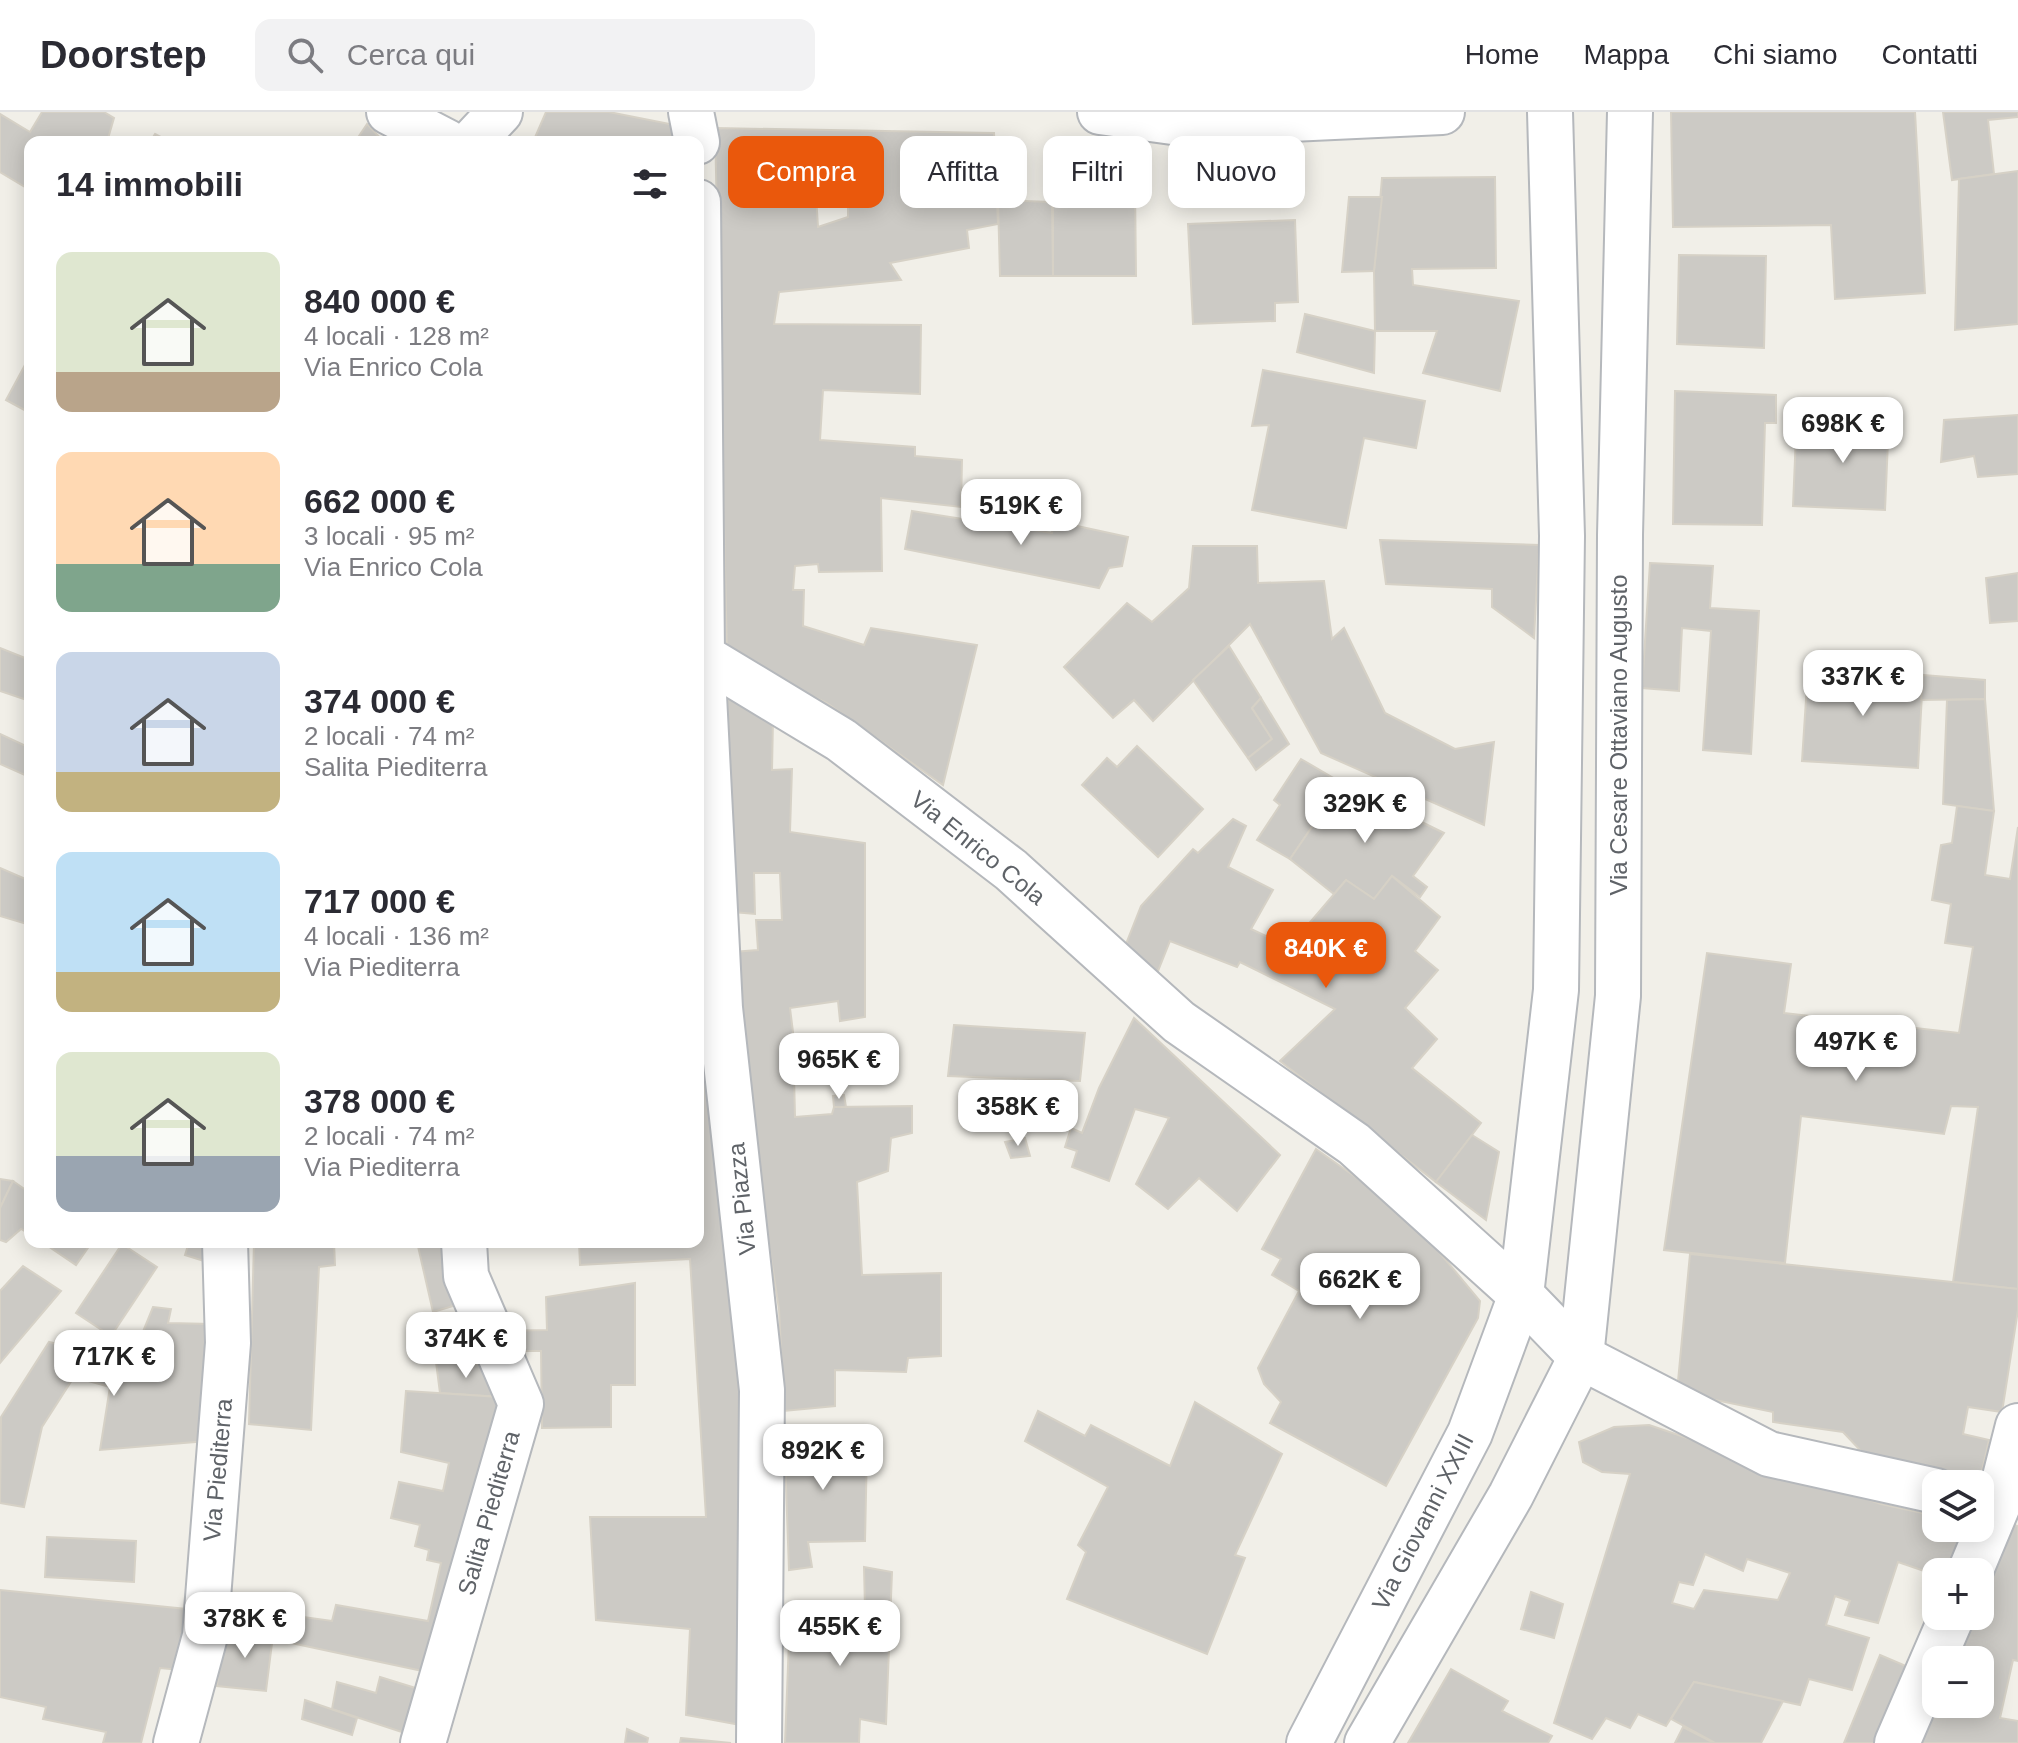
<!DOCTYPE html>
<html lang="it">
<head>
<meta charset="utf-8">
<style>
  :root { --surface:#fff; --page:#f2f2f3; --text:#2b2b33; --muted:#7c7c81; --line:#e1e1e2; --accent:#ea580c }
  body { margin:0; font-family:Helvetica,sans-serif; background:var(--page); color:var(--text); height:100vh; display:flex; flex-direction:column; font-size:30px; white-space:nowrap }
  * { box-sizing:border-box; margin:0 }
  p { font-size:26px; color:var(--muted) }
  .icon { flex:none; width:44px; height:44px; fill:none; stroke:currentColor; stroke-width:2; stroke-linecap:round; stroke-linejoin:round }
  .map { position:relative; flex:1; overflow:hidden }
  .panel { position:absolute; left:24px; top:24px; width:680px; height:1112px; display:flex; flex-direction:column; background:var(--surface); border-radius:16px; box-shadow:0 4px 20px #0003 }
  .panel>* { flex:none }
  .top-card { position:absolute; left:728px; top:24px; width:760px; height:72px; display:flex; gap:16px }
  .tools { position:absolute; left:1922px; top:1358px; display:grid; gap:16px }
  .tools a { display:grid; place-items:center; width:72px; height:72px; border-radius:16px; background:var(--surface); box-shadow:0 4px 20px #0003; font-size:40px }
  .price { position:absolute; translate:-50% -68px; padding:0 18px; border-radius:16px; background:#fff; color:#222; font-size:26px; line-height:52px; filter:drop-shadow(0 2px 4px #0008) }
  .price::after { content:''; position:absolute; left:50%; top:48px; width:24px; height:18px; margin-left:-12px; background:inherit; clip-path:polygon(0 0,100% 0,50% 100%) }
  .price.on { background:var(--accent); color:#fff }
  ul { padding:0; list-style:none }
  li { display:flex; align-items:center; gap:24px; height:200px; padding:0 32px }
  li span { display:grid; place-items:center; flex:none; width:224px; height:160px; border-radius:16px; color:#555 }
  li>.icon { margin-inline-start:auto }
  span .icon { width:96px; height:96px; fill:#fffc; stroke-width:1 }
  li b { font-size:34px }
  h2 { display:flex; justify-content:space-between; align-items:center; height:96px; padding:0 32px; font-size:34px }
  .pill { padding:0 28px; border-radius:16px; background:var(--surface); box-shadow:0 4px 20px #0003; font-size:28px; line-height:72px }
  .pill.on { background:var(--accent); color:#fff }
  header { display:flex; align-items:center; gap:48px; box-sizing:border-box; height:112px; padding:0 40px; background:var(--surface); border-bottom:2px solid var(--line) }
  header strong { font-size:38px }
  nav { display:flex; gap:44px; margin-inline-start:auto; font-size:28px }
  .search { width:560px; height:72px; background:var(--page); display:flex; align-items:center; gap:20px; box-sizing:border-box; padding:0 28px; border-radius:16px; color:var(--muted); font-size:30px }
  .map>svg:first-child { display:block }
  .building { fill:#cccac5; stroke:#d6d1c6; stroke-width:2; fill-rule:evenodd }
  .lines { fill:none; stroke-linecap:round; stroke-linejoin:round }
  .street-casing { stroke:#b5b8bc; stroke-width:48 }
  .street { stroke:#fff; stroke-width:44 }
  .labels { text-anchor:middle; stroke-width:6; stroke-linejoin:round; paint-order:stroke }
  .street-label { font-size:24px; fill:#5f6368; stroke:#fff }
</style>
</head>
<body>
<header>
<strong>Doorstep</strong>
<div class="search"><svg class="icon" aria-label="search" viewBox="0 0 24 24"><circle cx="10" cy="10" r="6"/><path d="M15 15l6 6"/></svg>Cerca qui</div>
<nav><a>Home</a><a>Mappa</a><a>Chi siamo</a><a>Contatti</a></nav>
</header>
<div class="map">
<svg width="2018" height="1631" viewBox="0 0 2018 1631">
  <rect width="100%" height="100%" fill="#f1efe8"/>
  <g class="building">
    <path d="M42,0H104L114,6L107,30H30V78L0,60V2L30,20Z"/>
    <path d="M546,0H609L685,15L684,30H533Z"/>
    <path d="M1671,0H1915L1925,181L1835,187L1831,113L1673,115Z"/>
    <path d="M1943,0H2018V5L1988,8L1994,62L1952,68Z"/>
    <path d="M367,12L384,30H355Z"/>
    <path d="M715,16L994,21L998,112L967,118L969,136L890,151L901,168L779,180L774,212L921,213L920,282L823,278L820,328L915,335V344L962,348L961,395L881,386L882,459L819,460L818,452L795,454L793,478H804L803,514L864,533L871,516L977,533L943,673L827,591L727,543ZM848,79V105L818,115L816,83Z"/>
    <path d="M155,22L170,30H150Z"/>
    <path d="M2018,59V212L1955,218L1959,67Z"/>
    <path d="M1495,65L1496,156L1412,157L1413,173L1519,189L1500,279L1423,261L1437,219H1375L1374,159L1382,66Z"/>
    <path d="M1053,73H1135L1136,164H1053Z"/>
    <path d="M1349,85H1382L1374,159L1342,160Z"/>
    <path d="M998,88L1052,90L1053,164H1000Z"/>
    <path d="M1295,108L1298,190L1275,191V209L1193,212L1188,112Z"/>
    <path d="M1679,143L1766,144L1764,236L1677,232Z"/>
    <path d="M1305,202L1375,219L1374,261L1297,240Z"/>
    <path d="M25,253L30,256V301L6,288Z"/>
    <path d="M1263,258L1425,289L1416,336L1364,326L1346,416L1252,398L1269,313L1252,314Z"/>
    <path d="M1675,279L1776,283V311H1765L1762,413L1673,412Z"/>
    <path d="M1824,303L1889,306L1885,398L1793,394L1796,323H1823Z"/>
    <path d="M2018,303V362L1978,365L1974,344L1941,350L1944,308Z"/>
    <path d="M912,399L1052,421L1054,409L1128,425L1122,454L1109,456L1099,476L905,437Z"/>
    <path d="M1380,428L1539,433L1534,526L1492,495V477L1386,472Z"/>
    <path d="M1193,434H1257L1258,471L1324,469L1332,527L1344,516L1385,601L1455,637L1494,630L1484,713L1321,641L1250,512L1153,609L1134,588L1113,606L1064,555L1127,491L1152,510L1189,476Z"/>
    <path d="M1650,451L1713,454L1710,496L1759,499L1751,642L1703,638L1711,519L1682,516L1679,579L1642,576Z"/>
    <path d="M2018,461V509L1990,511L1986,466Z"/>
    <path d="M1229,534L1261,586L1252,596L1272,627L1248,646L1193,568Z"/>
    <path d="M0,536L30,548V589L0,579Z"/>
    <path d="M1808,557L1923,563L1918,656L1802,649Z"/>
    <path d="M1923,563L1985,568V587L1921,588Z"/>
    <path d="M727,577L773,607L772,658L792,657L790,720L865,731V905L840,909L838,889L790,896L793,920L795,1005L832,1002L834,995L912,994V1021L891,1026L888,1059L857,1070L862,1163L941,1161V1244L908,1246L906,1260L835,1258V1294L784,1299L779,1197L745,979L733,840L758,838L756,808H782L780,761H754L755,802L733,800Z"/>
    <path d="M1261,586L1289,632L1256,658L1248,646L1272,627L1252,596Z"/>
    <path d="M1985,587L1994,699L1943,692L1947,588Z"/>
    <path d="M0,622L30,636V657L27,664L0,652Z"/>
    <path d="M1137,634L1203,697L1158,745L1082,673L1107,646L1117,655Z"/>
    <path d="M1301,647L1342,671L1290,747L1257,728L1280,693L1274,688Z"/>
    <path d="M1342,671L1444,721L1413,764L1427,775L1420,785L1392,764L1374,787L1346,768L1334,782L1290,747Z"/>
    <path d="M1957,694L1994,699L1985,763L2010,767L2018,715V1177L1953,1170L1978,995L1951,994L1944,1022L1801,1004L1785,1151L1664,1138L1707,841L1791,852L1784,901L1959,921L1973,835L1945,831L1951,792L1932,788L1941,733L1952,731Z"/>
    <path d="M698,700L758,1446L746,1614L686,1603L690,1517L596,1508L590,1405H706L690,1147L580,1153L579,1130H698Z"/>
    <path d="M1233,707L1246,714L1228,755L1273,778L1251,817L1289,835L1346,768L1374,787L1392,764L1440,805L1415,839L1438,858L1405,896L1437,927L1412,956L1481,1011L1436,1070L1280,949L1335,897L1240,850L1237,855L1170,829L1156,864L1122,842L1141,794L1193,737L1198,741Z"/>
    <path d="M0,756L30,769V813L0,804Z"/>
    <path d="M1134,906L1280,1043L1237,1099L1199,1066L1168,1097L1136,1072L1169,1006L1135,997L1109,1069L1072,1055L1077,1039L1065,1035L1071,1016L1082,1021L1099,976Z"/>
    <path d="M954,913L1085,921L1080,969L948,964Z"/>
    <path d="M844,983L846,995H834L833,984Z"/>
    <path d="M1472,1023L1499,1040L1486,1108L1436,1070Z"/>
    <path d="M1025,1026L1030,1044L1011,1046L1005,1030Z"/>
    <path d="M1316,1037L1384,1085L1429,1128L1480,1189L1478,1206L1386,1374L1270,1311L1281,1290L1264,1272L1258,1256L1299,1179L1272,1163L1281,1147L1262,1137Z"/>
    <path d="M0,1067L13,1069L0,1096Z"/>
    <path d="M13,1069L30,1081V1122L21,1117L6,1130L0,1128V1096Z"/>
    <path d="M42,1130H92L76,1153Z"/>
    <path d="M189,1130H210L207,1150L185,1143Z"/>
    <path d="M254,1130H334L335,1153L319,1155L311,1318L249,1312Z"/>
    <path d="M417,1130H454L463,1191L433,1200Z"/>
    <path d="M122,1132L157,1155L111,1224L76,1201Z"/>
    <path d="M1690,1142L2018,1177V1198L2002,1300L1968,1295L1963,1322L1989,1328L1979,1372H1958L1880,1359L1843,1320L1773,1310V1300L1677,1280Z"/>
    <path d="M23,1154L61,1179L0,1251V1179Z"/>
    <path d="M635,1171V1273H611V1315L542,1316L541,1239H510L500,1219L547,1218L546,1185Z"/>
    <path d="M153,1195L171,1197L168,1211L212,1212L207,1329L100,1338L110,1275L74,1265L42,1315L24,1395L0,1391L1,1305L49,1230L157,1255L169,1236L138,1232Z"/>
    <path d="M436,1250L488,1253L500,1285L440,1281Z"/>
    <path d="M406,1279L500,1285L446,1564L291,1531L297,1504L332,1509L336,1493L428,1509L441,1451L427,1448L429,1438L415,1434L420,1413L391,1406L399,1370L443,1379L449,1351L401,1340Z"/>
    <path d="M1195,1290L1282,1342L1235,1443L1245,1446L1207,1542L1067,1487L1086,1440L1078,1433L1108,1375L1025,1329L1038,1299L1085,1324L1091,1313L1170,1354Z"/>
    <path d="M835,1313L837,1338L867,1336L865,1429L808,1430L812,1455L789,1458L784,1317Z"/>
    <path d="M1649,1313L1881,1392L1936,1404V1416H1971L1957,1460H1936V1463L1898,1450L1878,1511L1845,1503L1850,1489L1835,1484L1826,1513L1869,1526L1852,1578L1809,1567L1800,1593L1694,1570L1666,1614L1638,1602L1630,1616L1606,1606L1592,1627L1554,1611L1630,1362L1602,1360L1583,1350L1579,1330L1614,1315ZM1705,1442L1743,1459L1747,1447L1790,1461L1778,1488L1704,1478L1694,1497L1672,1491L1679,1470L1693,1473Z"/>
    <path d="M2010,1412L2018,1414V1549L2013,1548L2000,1606L2018,1609V1631H1909L1936,1592H1980V1548H1948L1968,1504H1980V1477Z"/>
    <path d="M47,1425L136,1429L134,1470L45,1465Z"/>
    <path d="M864,1455L892,1460L886,1612L860,1607L859,1631H785L790,1503L865,1497Z"/>
    <path d="M0,1478L196,1498L190,1559L160,1556L141,1631H103L106,1620L43,1607L46,1595L0,1585Z"/>
    <path d="M1531,1480L1563,1492L1554,1526L1521,1517Z"/>
    <path d="M223,1517L273,1523L266,1579L217,1574Z"/>
    <path d="M1880,1543L1920,1560L1891,1631H1844Z"/>
    <path d="M1451,1557L1508,1589L1502,1599L1552,1624L1548,1631H1408Z"/>
    <path d="M380,1565L438,1583L423,1627L332,1597L337,1570L376,1581Z"/>
    <path d="M1694,1570L1783,1589L1761,1631H1715L1671,1607Z"/>
    <path d="M305,1588L357,1606L352,1623L302,1607Z"/>
    <path d="M1683,1615L1714,1631H1675Z"/>
    <path d="M627,1617L648,1626L647,1631H625Z"/>
    <path d="M681,1626L731,1631H680Z"/>
  </g>
  <g class="lines">
    <defs>
      <g id="street">
        <path d="M389,0L447,30"/>
        <path d="M691,0L697,30"/>
        <path d="M1100,0L1187,12L1442,0"/>
        <path d="M472,30L500,0"/>
        <path d="M698,90L702,544L841,628L1011,758L1179,910L1354,1032L1521,1183L1581,1245L1769,1342L1936,1379"/>
        <path d="M702,544L720,896L762,1278L759,1631"/>
        <path d="M1970,1460L1998,1393L2018,1314"/>
        <path d="M176,1631L205,1524L228,1231L225,1130"/>
        <path d="M423,1631L521,1292L466,1164L464,1130"/>
        <path d="M1309,1631L1470,1321L1521,1183L1556,878L1562,424L1550,0"/>
        <path d="M1367,1631L1511,1383L1581,1245L1618,884L1620,423L1630,0"/>
        <path d="M1897,1631L1952,1504"/>
      </g>
    </defs>
    <use href="#street" class="street-casing"/>
    <use href="#street" class="street"/>
  </g>
  <g class="labels">
    <g class="street-label">
      <text transform="translate(1619 623) rotate(-90)" y="8">Via Cesare Ottaviano Augusto</text>
      <text transform="translate(978 736) rotate(39)" y="8">Via Enrico Cola</text>
      <text transform="translate(742 1087) rotate(-96)" y="8">Via Piazza</text>
      <text transform="translate(218 1358) rotate(-85)" y="8">Via Piediterra</text>
      <text transform="translate(489 1401) rotate(-74)" y="8">Salita Piediterra</text>
      <text transform="translate(1423 1410) rotate(-63)" y="8">Via Giovanni XXIII</text>
    </g>
  </g>
</svg>
<div class="tools">
<a><svg class="icon" aria-label="layers" viewBox="0 0 24 24"><path d="M12 4l9 5-9 5-9-5zM3 14l9 5 9-5"/></svg></a>
<a>+</a>
<a>−</a>
</div>
<b class="price" style="left:1843px;top:353px">698K €</b>
<b class="price" style="left:1021px;top:435px">519K €</b>
<b class="price" style="left:1863px;top:606px">337K €</b>
<b class="price" style="left:1365px;top:733px">329K €</b>
<b class="price on" style="left:1326px;top:878px">840K €</b>
<b class="price" style="left:1856px;top:971px">497K €</b>
<b class="price" style="left:839px;top:989px">965K €</b>
<b class="price" style="left:1018px;top:1036px">358K €</b>
<b class="price" style="left:1360px;top:1209px">662K €</b>
<b class="price" style="left:466px;top:1268px">374K €</b>
<b class="price" style="left:114px;top:1286px">717K €</b>
<b class="price" style="left:823px;top:1380px">892K €</b>
<b class="price" style="left:245px;top:1548px">378K €</b>
<b class="price" style="left:840px;top:1556px">455K €</b>
<div class="top-card">
<a class="pill on">Compra</a>
<a class="pill">Affitta</a>
<a class="pill">Filtri</a>
<a class="pill">Nuovo</a>
</div>
<section class="panel">
<h2>14 immobili<svg class="icon" aria-label="filters" viewBox="0 0 24 24"><path d="M4 7h16M4 17h16"/><circle cx="9" cy="7" r="2"/><circle cx="15" cy="17" r="2"/></svg></h2>
<ul>
<li><span style="background:linear-gradient(#dfe7d0 75%,#b9a48a 0)"><svg class="icon" aria-label="home" viewBox="0 0 24 24"><path d="M3 11l9-7 9 7M6 9v11h12V9"/></svg></span><div><b>840 000 €</b><p>4 locali · 128 m²</p><p>Via Enrico Cola</p></div></li>
<li><span style="background:linear-gradient(#ffd9b3 70%,#7fa58c 0)"><svg class="icon" aria-label="home" viewBox="0 0 24 24"><path d="M3 11l9-7 9 7M6 9v11h12V9"/></svg></span><div><b>662 000 €</b><p>3 locali · 95 m²</p><p>Via Enrico Cola</p></div></li>
<li><span style="background:linear-gradient(#c9d6e8 75%,#c2b280 0)"><svg class="icon" aria-label="home" viewBox="0 0 24 24"><path d="M3 11l9-7 9 7M6 9v11h12V9"/></svg></span><div><b>374 000 €</b><p>2 locali · 74 m²</p><p>Salita Piediterra</p></div></li>
<li><span style="background:linear-gradient(#bfe0f5 75%,#c2b280 0)"><svg class="icon" aria-label="home" viewBox="0 0 24 24"><path d="M3 11l9-7 9 7M6 9v11h12V9"/></svg></span><div><b>717 000 €</b><p>4 locali · 136 m²</p><p>Via Piediterra</p></div></li>
<li><span style="background:linear-gradient(#dfe7d0 65%,#9aa5b1 0)"><svg class="icon" aria-label="home" viewBox="0 0 24 24"><path d="M3 11l9-7 9 7M6 9v11h12V9"/></svg></span><div><b>378 000 €</b><p>2 locali · 74 m²</p><p>Via Piediterra</p></div></li>
</ul>
</section>
</div>
</body>
</html>
